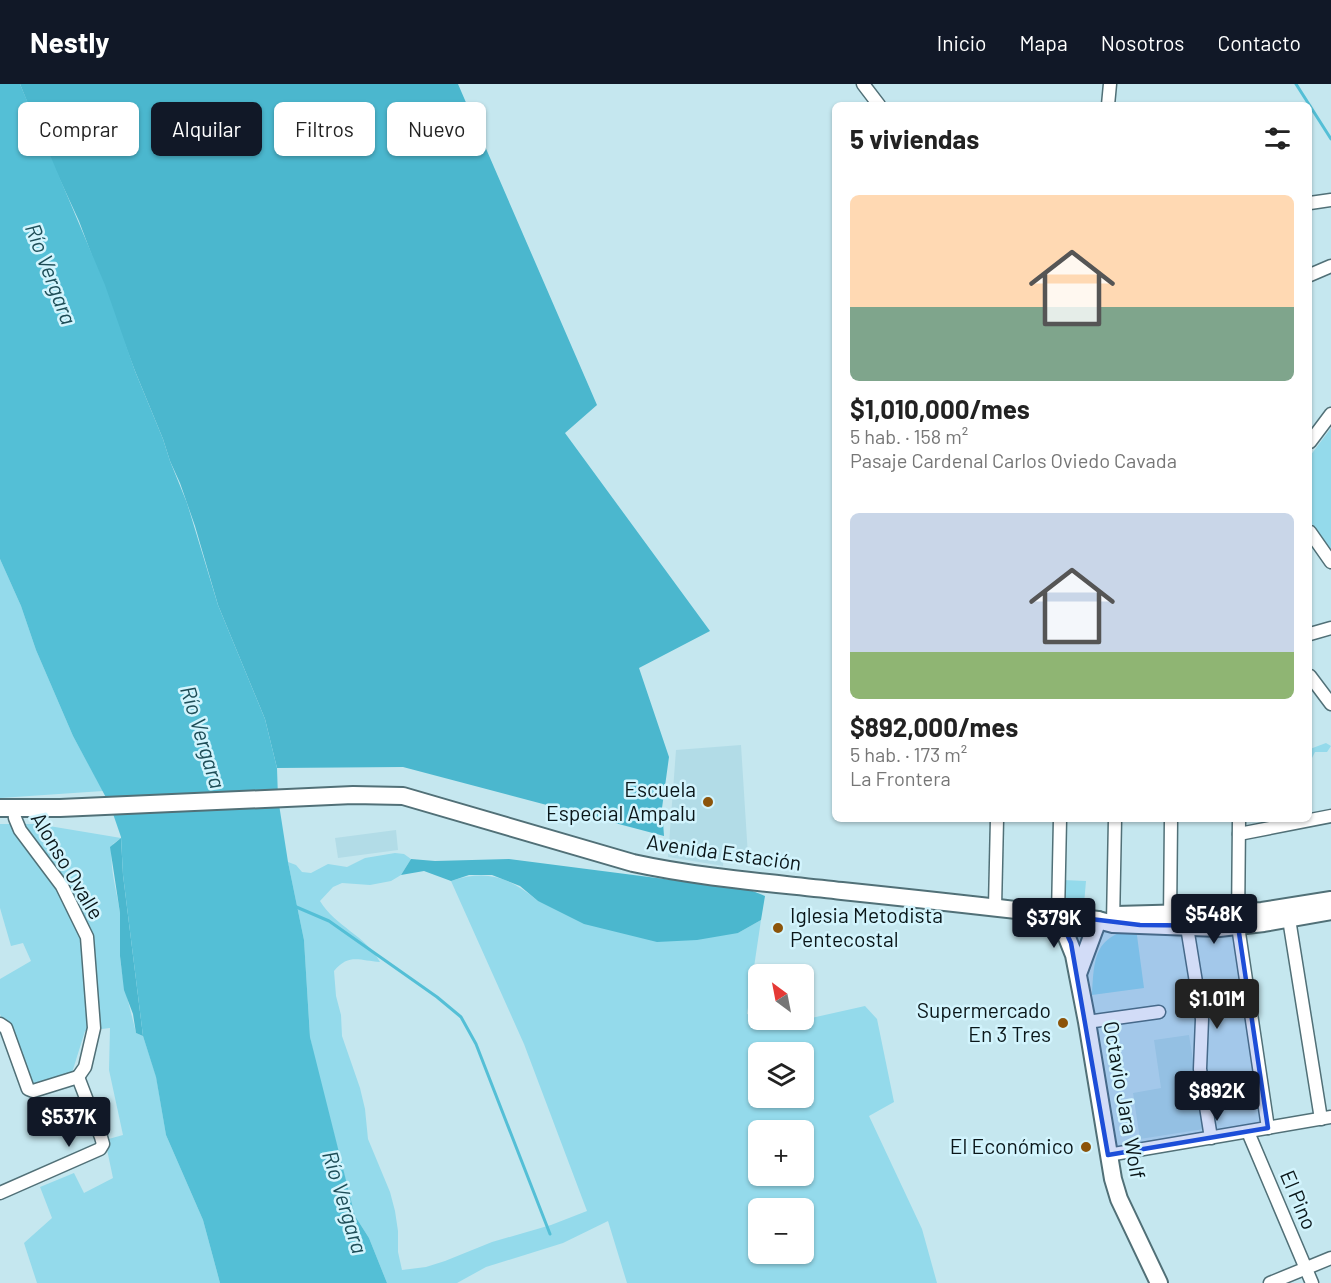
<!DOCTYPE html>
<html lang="es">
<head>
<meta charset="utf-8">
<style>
  :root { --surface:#fff; --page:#f2f2f2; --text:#222; --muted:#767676; --accent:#111827 }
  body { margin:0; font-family:Barlow,sans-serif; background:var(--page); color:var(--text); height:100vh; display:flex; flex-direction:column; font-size:22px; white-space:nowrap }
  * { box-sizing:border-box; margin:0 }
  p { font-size:20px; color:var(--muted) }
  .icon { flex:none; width:33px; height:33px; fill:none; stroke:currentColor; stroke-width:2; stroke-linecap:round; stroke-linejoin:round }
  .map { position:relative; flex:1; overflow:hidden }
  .side { position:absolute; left:832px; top:18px; width:480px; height:720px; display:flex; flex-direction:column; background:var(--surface); border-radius:9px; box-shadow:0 2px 4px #0004 }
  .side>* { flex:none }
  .guide { position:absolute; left:18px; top:18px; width:570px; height:54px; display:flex; gap:12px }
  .needle { width:39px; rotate:328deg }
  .tools { position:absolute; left:748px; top:880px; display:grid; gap:12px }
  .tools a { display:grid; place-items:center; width:66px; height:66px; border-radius:9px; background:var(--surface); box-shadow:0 2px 4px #0004; font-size:30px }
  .price { position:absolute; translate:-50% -51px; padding:0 14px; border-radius:6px; background:var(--accent); color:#fff; font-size:20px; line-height:39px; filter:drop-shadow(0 2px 3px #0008) }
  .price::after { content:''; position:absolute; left:50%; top:36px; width:18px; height:14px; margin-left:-9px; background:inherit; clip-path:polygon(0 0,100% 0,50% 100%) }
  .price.selected { background:#222; color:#fff }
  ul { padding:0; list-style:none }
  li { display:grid; align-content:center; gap:12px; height:318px; padding:0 18px }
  li span { display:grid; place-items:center; height:186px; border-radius:9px; color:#555 }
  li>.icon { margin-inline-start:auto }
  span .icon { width:108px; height:108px; fill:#fffc; stroke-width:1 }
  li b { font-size:26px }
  h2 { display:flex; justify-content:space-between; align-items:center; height:72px; padding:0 18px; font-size:26px }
  .pill { padding:0 21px; border-radius:9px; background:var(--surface); box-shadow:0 2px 4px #0004; font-size:21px; line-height:54px }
  .pill.selected { background:var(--accent); color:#fff }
  header { display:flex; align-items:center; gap:36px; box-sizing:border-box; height:84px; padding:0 30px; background:var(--accent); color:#fff }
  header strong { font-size:28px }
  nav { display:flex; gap:33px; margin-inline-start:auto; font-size:21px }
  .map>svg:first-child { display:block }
  .built { fill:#b2dce7 }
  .green { fill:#94daeb; fill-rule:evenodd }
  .forest { fill:#4bb7ce }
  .water { fill:#54bfd6 }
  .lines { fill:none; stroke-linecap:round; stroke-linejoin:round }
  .stream { stroke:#54bfd6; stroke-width:3 }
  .street-casing { stroke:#517077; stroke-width:15 }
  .secondary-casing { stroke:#517077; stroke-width:20 }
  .street { stroke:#fff; stroke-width:12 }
  .secondary { stroke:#fff; stroke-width:16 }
  .marked { fill:#1d4ed8; fill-opacity:0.2; stroke:#1d4ed8; stroke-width:4.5; stroke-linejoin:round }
  .poi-dot { fill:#8c540a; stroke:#d2f4fd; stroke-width:2 }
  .labels { text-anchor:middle; stroke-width:5; stroke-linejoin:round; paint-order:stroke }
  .poi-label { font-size:21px; fill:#0a1619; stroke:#d2f4fd; text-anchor:end }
  .street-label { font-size:21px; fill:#0a1619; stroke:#d2f4fd }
  .water-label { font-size:22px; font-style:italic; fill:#1e4d57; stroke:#d2f4fd }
</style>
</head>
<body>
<header>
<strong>Nestly</strong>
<nav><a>Inicio</a><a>Mapa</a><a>Nosotros</a><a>Contacto</a></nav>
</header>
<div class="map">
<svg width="1331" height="1199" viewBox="0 0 1331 1199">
  <rect width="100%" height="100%" fill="#c5e7ef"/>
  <g class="built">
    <path d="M741,661L748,772L724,769L723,782L668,773L676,666Z"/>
    <path d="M396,746L398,766L338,774L335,754Z"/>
    <path d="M1189,951L1204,1045L1140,1055L1133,1009L1161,1004L1154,956Z"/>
  </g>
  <g class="green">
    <path d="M1331,344V468L1310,437V372Z"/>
    <path d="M0,475L21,522L36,566L73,652L103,707L0,714Z"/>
    <path d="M1326,659L1331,662L1327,668H1315L1312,674H1310V665Z"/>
    <path d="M0,740H37L121,754L113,760C108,781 117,806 120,829C122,843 120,857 120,871C122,898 130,923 136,949L143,952L156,992L166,1051L203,1136L220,1199H37L24,1159L52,1134L40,1103L74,1089L84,1109L113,1094L105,1056L123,1051L109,986L110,944L85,947L71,992L32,1002L20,989L0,930V895L31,877L23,859L11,862L0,824Z"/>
    <path d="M395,769L404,770L411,775L401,791L391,797L370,801L342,799L333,803L320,817C335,842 366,852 380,878C360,877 349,869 334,887L336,912L341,931L342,952L360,1004L365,1025L368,1055L390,1108L395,1127L398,1147V1168L402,1186L426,1183L445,1177L492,1158L551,1141L587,1127L524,960L451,797C487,785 509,793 538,817L738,849L761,836L747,930L759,932V936L798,937L865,922L877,935L894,1018L869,1032L922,1145L937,1199H627L608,1137L563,1159L486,1183L457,1199H387L369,1154L355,1132L315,977L310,953L304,856L288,778L296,781L302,788L311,789L328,780L347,783L365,774ZM759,969H804V1014H759ZM759,1047H804V1092H759ZM759,1125H804V1170H759Z"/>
    <path d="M1063,796L1086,797L1084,820L1062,819Z"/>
    <path d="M1136,844L1144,904L1092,911C1094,874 1094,852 1136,844Z"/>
  </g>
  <g class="forest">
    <path d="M20,0H458L597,321L565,349L710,547L639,584L669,673L662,724L664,752L403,683L277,684L265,635L218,521L195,442L180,399L170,377L163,355L135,287L79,137L50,74Z"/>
    <path d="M121,754L123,791L143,952L136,949L133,930L124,906L120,872V829L110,763Z"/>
    <path d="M411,775L435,777L509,775L750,806L765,812L761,836L738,849L697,856L657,858L584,840L538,817L520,802L492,791H469L451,797L424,787L401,791Z"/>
  </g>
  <path class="water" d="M0,0H20L105,201L135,287L163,355L170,377L187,419L218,521L265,635L277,684L278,714L288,778L304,856L310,953L355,1132L369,1154L387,1199H220L203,1136L166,1051L156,993L143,952L123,791L121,753L110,721L73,652L36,566L21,522L0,475Z"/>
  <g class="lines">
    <g class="stream">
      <path d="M1296,0L1331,55"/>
      <path d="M294,822L329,837L437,913L461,933L476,960L550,1150"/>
    </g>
    <defs>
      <g id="street">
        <path d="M863,0L879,21"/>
        <path d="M1108,21L1110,0"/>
        <path d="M1310,119L1331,116"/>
        <path d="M1310,191L1331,182"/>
        <path d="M1310,358L1331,330"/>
        <path d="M1310,448L1331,478"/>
        <path d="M1310,550L1331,544"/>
        <path d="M1310,592L1331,620"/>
        <path d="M14,724L15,734L20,746L62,802L87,853L94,944L85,983L78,993"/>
        <path d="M1239,735L1238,842L1268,1044"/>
        <path d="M1239,750L1331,732"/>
        <path d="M995,823L997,735"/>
        <path d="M1058,831L1060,735"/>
        <path d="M1289,835L1321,1035"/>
        <path d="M1170,836L1171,735"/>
        <path d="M1113,839L1115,735"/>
        <path d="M1187,843L1202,935L1200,985L1211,1054"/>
        <path d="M1087,938L1159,928"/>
        <path d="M0,940L6,944L28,1005L33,1007L78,993"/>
        <path d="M1248,1048L1312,1199"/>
        <path d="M1108,1071L1331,1033"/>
        <path d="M0,1109L100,1065L103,1060L101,1053L78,993"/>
        <path d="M1270,1199L1331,1174"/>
      </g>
      <g id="secondary">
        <path d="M0,724H60L353,711L403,712L633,779C702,794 773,799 842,807C928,816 1013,825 1098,836L1113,840L1219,844L1264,839L1331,827"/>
        <path d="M1058,831L1074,871L1087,938L1113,1095L1119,1115L1159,1199"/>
        <path d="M1116,831L1262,827L1331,816"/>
        <path d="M1078,890L1098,836"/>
      </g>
    </defs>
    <use href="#street" class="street-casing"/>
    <use href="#secondary" class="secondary-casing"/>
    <use href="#street" class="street"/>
    <use href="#secondary" class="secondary"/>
  </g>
  <path class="marked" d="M1058,831L1140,841L1238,842L1268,1044L1108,1071L1071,859Z"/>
  <g class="poi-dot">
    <circle cx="708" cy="718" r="6"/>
    <circle cx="778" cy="844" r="6"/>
    <circle cx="1063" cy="939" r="6"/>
    <circle cx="1086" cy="1063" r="6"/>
  </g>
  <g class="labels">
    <g class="poi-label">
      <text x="696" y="713">Escuela<tspan x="696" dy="24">Especial Ampalu</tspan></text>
      <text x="790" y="839" text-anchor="start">Iglesia Metodista<tspan x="790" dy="24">Pentecostal</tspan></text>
      <text x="1051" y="934">Supermercado<tspan x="1051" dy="24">En 3 Tres</tspan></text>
      <text x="1074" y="1070">El Económico</text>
    </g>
    <g class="street-label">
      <text transform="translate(724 769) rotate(8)" y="7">Avenida Estación</text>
      <text transform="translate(67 782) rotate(59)" y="7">Alonso Ovalle</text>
      <text transform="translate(1124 1016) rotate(80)" y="7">Octavio Jara Wolf</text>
      <text transform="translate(1298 1116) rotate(67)" y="7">El Pino</text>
    </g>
    <g class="water-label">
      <text transform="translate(51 190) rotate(69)" y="8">Río Vergara</text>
      <text transform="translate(203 653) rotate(73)" y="8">Río Vergara</text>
      <text transform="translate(345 1118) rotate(73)" y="8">Río Vergara</text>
    </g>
  </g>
</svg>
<div class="tools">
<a><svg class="needle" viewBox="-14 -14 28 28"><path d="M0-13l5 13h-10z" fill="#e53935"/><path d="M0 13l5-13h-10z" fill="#767676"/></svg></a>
<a><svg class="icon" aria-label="layers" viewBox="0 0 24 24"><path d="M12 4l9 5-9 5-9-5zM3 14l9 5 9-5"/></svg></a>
<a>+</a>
<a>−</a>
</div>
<b class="price" style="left:1214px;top:861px">$548K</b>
<b class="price" style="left:1054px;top:865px">$379K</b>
<b class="price selected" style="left:1217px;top:946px">$1.01M</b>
<b class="price" style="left:1217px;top:1038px">$892K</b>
<b class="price" style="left:69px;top:1064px">$537K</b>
<div class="guide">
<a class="pill">Comprar</a>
<a class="pill selected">Alquilar</a>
<a class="pill">Filtros</a>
<a class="pill">Nuevo</a>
</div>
<section class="side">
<h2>5 viviendas<svg class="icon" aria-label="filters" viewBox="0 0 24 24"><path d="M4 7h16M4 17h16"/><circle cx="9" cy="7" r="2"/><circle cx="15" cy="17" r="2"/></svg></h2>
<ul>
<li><span style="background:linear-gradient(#ffd9b3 60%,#7fa58c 0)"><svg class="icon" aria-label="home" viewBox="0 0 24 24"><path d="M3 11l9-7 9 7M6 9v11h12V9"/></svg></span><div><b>$1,010,000/mes</b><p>5 hab. · 158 m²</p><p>Pasaje Cardenal Carlos Oviedo Cavada</p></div></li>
<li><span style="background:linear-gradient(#c9d6e8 75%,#8fb573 0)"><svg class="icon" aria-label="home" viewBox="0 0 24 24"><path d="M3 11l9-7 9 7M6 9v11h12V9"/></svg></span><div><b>$892,000/mes</b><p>5 hab. · 173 m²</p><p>La Frontera</p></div></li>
</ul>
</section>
</div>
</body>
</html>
